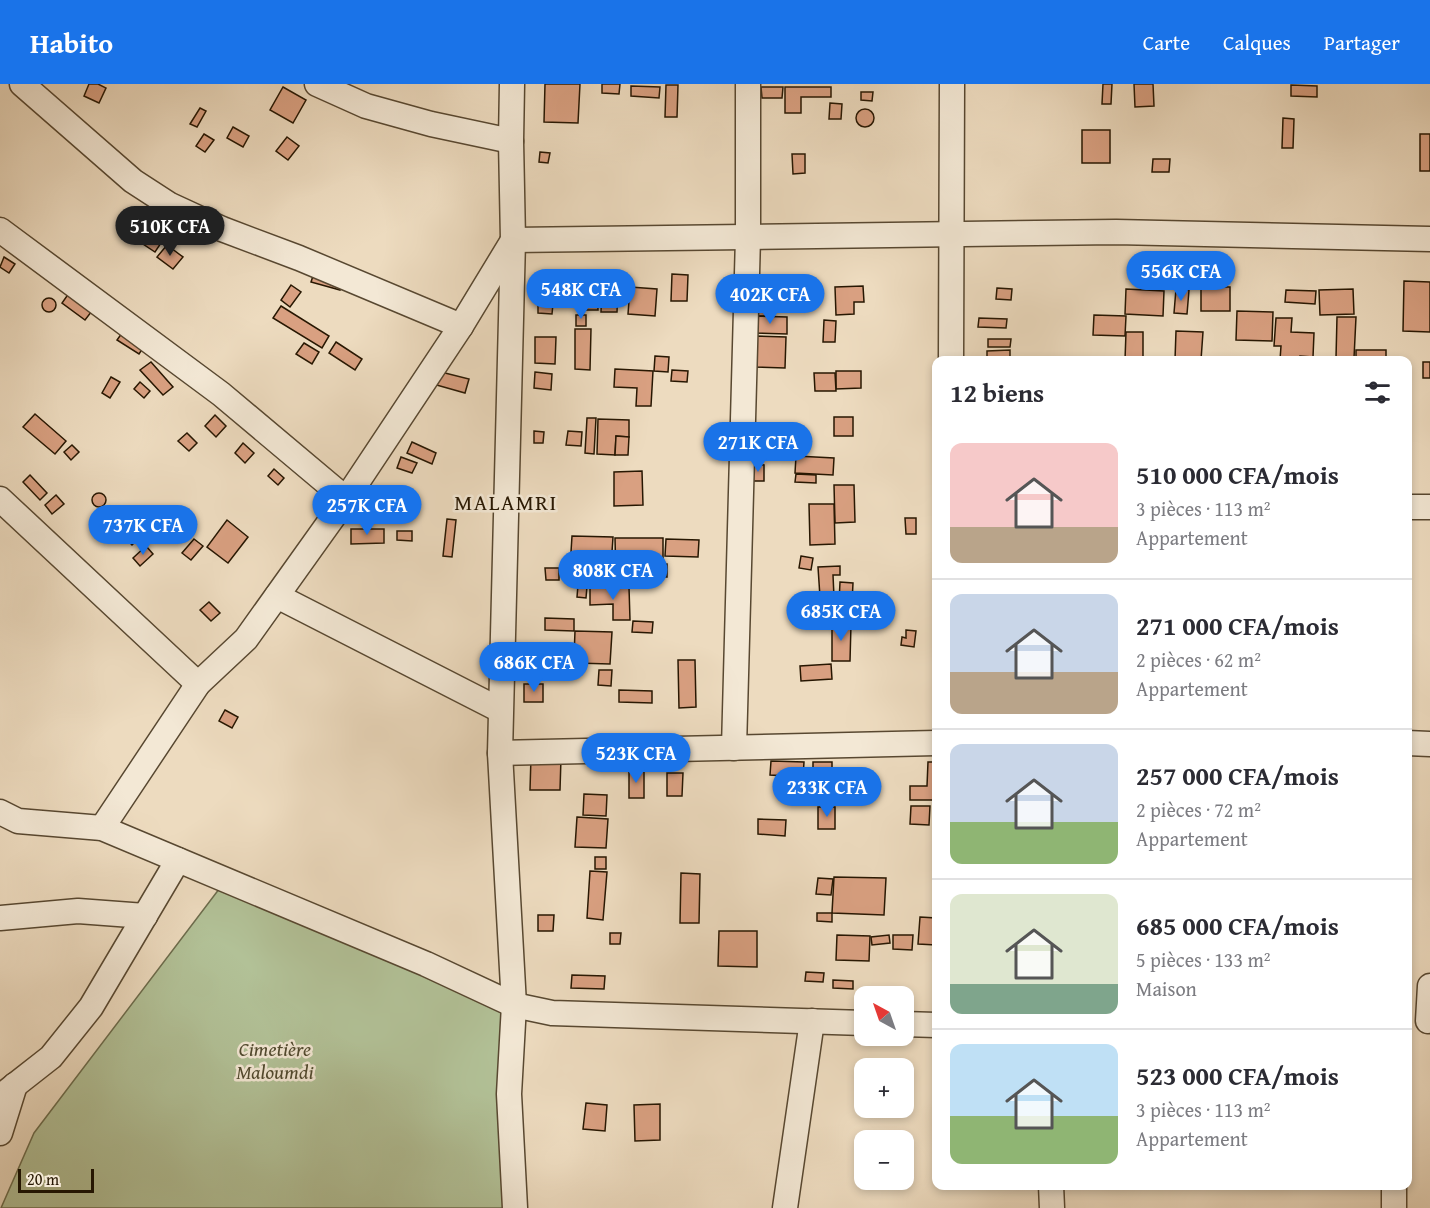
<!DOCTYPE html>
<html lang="fr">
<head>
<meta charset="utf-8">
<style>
  :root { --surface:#fff; --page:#f2f2f3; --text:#2b2b33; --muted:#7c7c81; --line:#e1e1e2; --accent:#1a73e8 }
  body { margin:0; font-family:"Gentium Book Plus",serif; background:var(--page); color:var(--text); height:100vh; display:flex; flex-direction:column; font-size:22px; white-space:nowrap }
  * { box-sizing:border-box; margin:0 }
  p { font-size:20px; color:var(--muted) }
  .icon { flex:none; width:33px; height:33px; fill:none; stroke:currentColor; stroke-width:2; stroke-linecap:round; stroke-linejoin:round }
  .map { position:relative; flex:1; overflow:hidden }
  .side { position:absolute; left:932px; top:272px; width:480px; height:834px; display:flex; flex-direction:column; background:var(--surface); border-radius:12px; box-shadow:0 3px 9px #0003 }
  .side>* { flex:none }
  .needle { width:39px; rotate:320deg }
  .buttons { position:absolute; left:854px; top:902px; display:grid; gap:12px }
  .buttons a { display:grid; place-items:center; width:60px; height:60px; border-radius:12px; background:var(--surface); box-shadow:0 3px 9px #0003; font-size:30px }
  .scale { position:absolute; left:18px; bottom:15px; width:76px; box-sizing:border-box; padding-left:6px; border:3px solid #271702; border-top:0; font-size:16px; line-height:21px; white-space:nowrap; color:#271702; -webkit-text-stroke:4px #f3e8d5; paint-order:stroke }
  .price { position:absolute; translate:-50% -51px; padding:0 14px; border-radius:21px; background:var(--accent); color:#fff; font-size:20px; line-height:39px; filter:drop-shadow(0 2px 3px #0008) }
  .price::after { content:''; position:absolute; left:50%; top:36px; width:18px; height:14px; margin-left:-9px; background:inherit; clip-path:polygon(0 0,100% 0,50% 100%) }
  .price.active { background:#222; color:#fff }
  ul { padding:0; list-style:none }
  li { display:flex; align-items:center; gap:18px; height:150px; padding:0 18px }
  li+li { border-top:2px solid var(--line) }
  li span { display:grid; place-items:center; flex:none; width:168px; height:120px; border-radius:12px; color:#555 }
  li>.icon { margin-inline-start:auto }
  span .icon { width:72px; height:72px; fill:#fffc; stroke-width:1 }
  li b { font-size:26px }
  h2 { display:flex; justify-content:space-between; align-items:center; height:72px; padding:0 18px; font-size:26px }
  header { display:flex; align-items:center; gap:36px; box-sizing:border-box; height:84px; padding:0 30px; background:var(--accent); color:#fff }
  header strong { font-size:28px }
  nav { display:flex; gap:33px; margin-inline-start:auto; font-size:21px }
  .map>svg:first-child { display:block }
  .green { fill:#b2c197; stroke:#6c6c4c; stroke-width:1.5 }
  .building { fill:#d9a081; stroke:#271702; stroke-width:1.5 }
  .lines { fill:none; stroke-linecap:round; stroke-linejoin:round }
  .street-casing { stroke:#584831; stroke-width:27 }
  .street { stroke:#f3e8d5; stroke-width:24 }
  .labels { text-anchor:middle; stroke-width:5; stroke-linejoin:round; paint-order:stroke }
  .park-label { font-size:20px; font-style:italic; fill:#514a2f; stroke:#f3e8d5 }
  .quarter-label { font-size:22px; letter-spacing:1.5px; fill:#271702; stroke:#f3e8d5 }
</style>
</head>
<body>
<header>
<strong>Habito</strong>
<nav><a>Carte</a><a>Calques</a><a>Partager</a></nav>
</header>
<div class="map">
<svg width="1430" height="1124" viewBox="0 0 1430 1124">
  <rect width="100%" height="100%" fill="#eddbbf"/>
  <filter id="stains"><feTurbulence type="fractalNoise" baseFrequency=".00333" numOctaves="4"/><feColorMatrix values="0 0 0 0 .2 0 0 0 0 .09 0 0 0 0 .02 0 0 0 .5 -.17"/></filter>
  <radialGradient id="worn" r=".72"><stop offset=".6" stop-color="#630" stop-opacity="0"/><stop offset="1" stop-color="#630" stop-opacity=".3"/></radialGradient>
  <path class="green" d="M232,788L501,925L505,1124H1L34,1049Z"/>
  <g class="building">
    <path d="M89,0H98L106,4L99,19L84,12Z"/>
    <path d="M545,0H580L578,39L544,38Z"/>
    <path d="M602,0H620L619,10L602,9Z"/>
    <path d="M1103,0H1112L1111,20H1102Z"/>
    <path d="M1134,0H1153L1154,22L1135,23Z"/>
    <path d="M666,1H678L677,33H665Z"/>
    <path d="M1291,1L1317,2V13L1291,12Z"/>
    <path d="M631,2L660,3L659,14L631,12Z"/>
    <path d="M283,3L306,16L293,39L270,26Z"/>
    <path d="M761,3H783L782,14H762Z"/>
    <path d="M785,3H831V13H801V29H785Z"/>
    <path d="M861,8H873L872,17L861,16Z"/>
    <path d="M830,19L842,20L841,35H829Z"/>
    <path d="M200,24L206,27L197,43L190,40Z"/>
    <circle cx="865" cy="34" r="9"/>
    <path d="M1283,34L1294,35L1293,64H1282Z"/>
    <path d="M233,43L249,52L243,63L227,54Z"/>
    <rect x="1082" y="46" width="28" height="33"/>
    <path d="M204,50L214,56L205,68L196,62Z"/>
    <rect x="1420" y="50" width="10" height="37"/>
    <path d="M287,53L299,62L288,76L276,67Z"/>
    <path d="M540,68L550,69L548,79L539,78Z"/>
    <path d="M792,70H805V89L793,90Z"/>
    <path d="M1153,75H1170L1169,88H1152Z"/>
    <path d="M147,149L161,159L155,168L140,158Z"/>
    <path d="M167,161L183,173L173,185L157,173Z"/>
    <path d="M4,173L15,180L9,189L0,183Z"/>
    <path d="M315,186L343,195L340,206L311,198Z"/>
    <path d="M672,190L688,191L687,217H671Z"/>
    <path d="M1404,197L1430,198V248L1403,247Z"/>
    <path d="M583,198H597L598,226H577L576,206H583Z"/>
    <path d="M544,199L562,201L561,211L543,210Z"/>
    <path d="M291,201L301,208L290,223L281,216Z"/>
    <path d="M863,202L864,218H854V230L836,231L835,203Z"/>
    <path d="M602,203H618L617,228H601Z"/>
    <path d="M630,203L657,205L655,232L628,230Z"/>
    <rect x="1201" y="203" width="29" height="24"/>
    <path d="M997,204L1012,205L1011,216L996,215Z"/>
    <path d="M1126,205L1164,207L1163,232L1125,230Z"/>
    <path d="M1176,205L1189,206L1187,230L1174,229Z"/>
    <path d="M1353,205L1354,230L1320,231L1319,206Z"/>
    <path d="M1286,206L1316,207L1315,220L1285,218Z"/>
    <path d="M69,209L92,227L85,236L62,219Z"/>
    <circle cx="49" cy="221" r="7"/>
    <path d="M755,215L771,216L770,232H755Z"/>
    <path d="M538,219L553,220L552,230L538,229Z"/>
    <path d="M281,222L329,252L322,264L273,234Z"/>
    <path d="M1237,227L1273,228L1272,257L1236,256Z"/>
    <rect x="576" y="231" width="10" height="11"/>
    <path d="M1094,231L1126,232L1125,252L1093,251Z"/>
    <path d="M754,232L787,233V250L754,249Z"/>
    <path d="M1337,233H1356L1354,274H1336Z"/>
    <path d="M979,234L1007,235L1006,244L978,243Z"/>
    <path d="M1276,234H1292L1291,248L1314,249L1313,273L1300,272V276H1280L1281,262H1274Z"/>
    <path d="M824,236L836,237L835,258H823Z"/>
    <path d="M575,245H591L590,286L575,285Z"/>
    <path d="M1176,247L1203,248L1201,276H1175Z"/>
    <path d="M1126,248H1143V276H1125Z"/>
    <path d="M122,249L143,264L139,270L117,256Z"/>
    <path d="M755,252L786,253L785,284L754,283Z"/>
    <path d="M535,253H556L555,280L535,279Z"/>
    <path d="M988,255H1011L1010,263H988Z"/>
    <path d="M336,258L362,275L355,286L329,269Z"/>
    <path d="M304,259L319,268L312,280L296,270Z"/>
    <path d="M1010,266V276H987V267Z"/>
    <rect x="1356" y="266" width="30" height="10"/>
    <path d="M655,272L669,273L668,288L654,287Z"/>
    <path d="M151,278L173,303L163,311L140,286Z"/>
    <rect x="1423" y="278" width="7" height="16"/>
    <path d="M615,285L653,287L651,322H636L637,304L614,303Z"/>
    <path d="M672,286L688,287L687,298L671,297Z"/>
    <path d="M437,287L469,295L465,309L433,300Z"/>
    <path d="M836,287H861V304L836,305Z"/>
    <path d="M535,288L552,290L551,306L534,304Z"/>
    <path d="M814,289H835L836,307H815Z"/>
    <path d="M111,293L120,298L110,314L102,309Z"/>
    <path d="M140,298L150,307L144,314L134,305Z"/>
    <path d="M35,330L66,357L55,370L23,343Z"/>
    <path d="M215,331L226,342L216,353L205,342Z"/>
    <rect x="834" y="333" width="19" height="19"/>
    <path d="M587,334H596L594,370L585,369Z"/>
    <path d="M598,335L629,336V353L616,352L615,371L597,370Z"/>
    <path d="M534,347L544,348L543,359H534Z"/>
    <path d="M568,347L582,348L581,362L566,361Z"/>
    <path d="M187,349L197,359L189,367L178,357Z"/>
    <path d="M616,352L629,353L628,371H615Z"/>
    <path d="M412,358L436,369L432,380L407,369Z"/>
    <path d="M243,359L254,369L245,379L235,369Z"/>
    <path d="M72,361L79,368L71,376L64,368Z"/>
    <path d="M796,372L834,374L833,391L795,389Z"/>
    <path d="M401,373L417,379L412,389L397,384Z"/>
    <path d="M752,380L764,381V397H752Z"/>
    <path d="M274,385L284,394L278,401L268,392Z"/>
    <path d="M642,387L643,421L614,422V388Z"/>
    <path d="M796,390L816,391V399L795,398Z"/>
    <path d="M30,391L47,409L40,416L23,398Z"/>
    <path d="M834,401H854L855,438L835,439Z"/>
    <circle cx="99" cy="416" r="7"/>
    <path d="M56,411L64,420L52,430L45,421Z"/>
    <path d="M809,420H834L835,460L810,461Z"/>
    <path d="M118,431L139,454L132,461L111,438Z"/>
    <path d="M905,434H916V450H906Z"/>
    <path d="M447,435L456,436L452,473L443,472Z"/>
    <path d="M227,436L248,453L228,479L207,463Z"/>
    <path d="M351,445H384V459L351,460Z"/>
    <path d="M397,447H412V457L397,456Z"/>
    <path d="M572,452L613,453L612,468H571Z"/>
    <path d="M615,454H663V475H647V486H641V496H616Z"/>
    <path d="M194,455L203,462L191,476L182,469Z"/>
    <path d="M666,455L699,456L698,473L665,472Z"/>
    <path d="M146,462L153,470L140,482L133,474Z"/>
    <path d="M801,472L813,474L811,486L799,484Z"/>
    <path d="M667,480V493H651V481Z"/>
    <path d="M840,482V491H833L834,513H820L818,483Z"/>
    <path d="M545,484H559V496H546Z"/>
    <path d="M840,498L853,499L852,519H839Z"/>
    <path d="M578,501L587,502L586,514L577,513Z"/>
    <path d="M629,503L630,536H613V520L590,521V504Z"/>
    <path d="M793,517H804V527H794Z"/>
    <path d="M209,518L220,529L211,537L200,526Z"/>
    <path d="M545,534L574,535V547L545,546Z"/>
    <path d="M633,537L653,538L652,549L632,548Z"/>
    <path d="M832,540H851L850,577H832Z"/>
    <path d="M906,546L916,547L914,563L901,561L902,553L906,554Z"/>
    <path d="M575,547L612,548L610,580L576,579V583H566L567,573H574Z"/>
    <path d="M678,576H695L696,623L679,624Z"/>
    <path d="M831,580L832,595L801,597L800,582Z"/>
    <path d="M599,586H612L611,602L598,601Z"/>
    <rect x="524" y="600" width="19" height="18"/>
    <path d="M619,606L652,607V619L619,618Z"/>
    <path d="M225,626L238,633L232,644L219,637Z"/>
    <path d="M531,673L561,674L560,706H530Z"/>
    <path d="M771,677L804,678L803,693L770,691Z"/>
    <path d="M813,678H832V699L813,700Z"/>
    <path d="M928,678H936V716H910V702H927Z"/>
    <rect x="629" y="687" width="15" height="27"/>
    <path d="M667,689H683L682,712H667Z"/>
    <path d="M584,710L607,711L606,732L583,731Z"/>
    <path d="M911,722H930L929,741L910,740Z"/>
    <rect x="818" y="723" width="17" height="22"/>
    <path d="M577,733L608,735L606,764L575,763Z"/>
    <path d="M758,735L786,736L785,752L758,750Z"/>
    <rect x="595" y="773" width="11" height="12"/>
    <path d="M590,787L607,788L603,836L587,834Z"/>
    <path d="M681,789L700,790L699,839H680Z"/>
    <path d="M834,793L886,794L884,831L832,829Z"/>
    <path d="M818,794L833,795L831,811L816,810Z"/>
    <path d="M817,829H832V838L817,837Z"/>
    <path d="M538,831H554L553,847H538Z"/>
    <path d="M920,833L936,834V861L918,860Z"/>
    <path d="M719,847H757V883L718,882Z"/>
    <path d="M610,849H621L620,860H610Z"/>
    <path d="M837,851L870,852L869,877L836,876Z"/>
    <path d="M889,851L890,859L872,861L871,853Z"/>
    <path d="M893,851H913L912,866L893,865Z"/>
    <path d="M806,888L824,889L823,898L805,897Z"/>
    <path d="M572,891L605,892L604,905L571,904Z"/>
    <path d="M833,896L853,897V905L833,904Z"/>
    <path d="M586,1019L607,1021L605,1047L583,1045Z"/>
    <path d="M660,1020V1056L635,1057L634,1021Z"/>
  </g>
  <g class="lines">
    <defs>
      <g id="street">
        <path d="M22,0L133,97L170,121L222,145L299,174L461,242"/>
        <path d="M317,0L366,22L431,40L511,57"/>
        <path d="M512,0L511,57L513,156L500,669L514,921L509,1010L515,1124"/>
        <path d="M0,146L221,310L346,415"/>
        <path d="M513,156L1116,148L1430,155"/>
        <path d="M951,276L952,0"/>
        <path d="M0,415L198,600"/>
        <path d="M1407,423H1430"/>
        <path d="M277,512L500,626"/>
        <path d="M1407,659L1430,660"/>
        <path d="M734,664L748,153V0"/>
        <path d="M500,669L936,659"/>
        <path d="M0,728L18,737L102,744L426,880L514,921L552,929L864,939"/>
        <path d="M102,744L198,600L246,555L346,415L461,242L512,158"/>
        <path d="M0,834L78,827L145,832"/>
        <path d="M1428,937L1430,902"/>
        <path d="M903,940L936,941"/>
        <path d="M0,1013L51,973L91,923L178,776"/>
        <path d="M0,1049L15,1001"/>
        <path d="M1051,1101L1052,1124"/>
        <path d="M1394,1101V1124"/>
        <path d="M785,1124L812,937"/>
      </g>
    </defs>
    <use href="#street" class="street-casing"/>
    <use href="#street" class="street"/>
  </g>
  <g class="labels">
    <g class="park-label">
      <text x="275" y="972">Cimetière<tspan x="275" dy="23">Maloumdi</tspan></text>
    </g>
    <g class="quarter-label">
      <text x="506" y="426">MALAMRI</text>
    </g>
  </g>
  <rect width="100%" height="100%" filter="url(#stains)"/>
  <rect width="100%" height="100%" fill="url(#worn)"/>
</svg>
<div class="buttons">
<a><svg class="needle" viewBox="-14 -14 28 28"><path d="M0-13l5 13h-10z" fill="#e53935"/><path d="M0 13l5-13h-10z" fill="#7c7c81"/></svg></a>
<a>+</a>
<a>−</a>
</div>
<div class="scale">20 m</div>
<b class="price active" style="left:170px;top:173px">510K CFA</b>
<b class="price" style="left:1181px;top:218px">556K CFA</b>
<b class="price" style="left:581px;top:236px">548K CFA</b>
<b class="price" style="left:770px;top:241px">402K CFA</b>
<b class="price" style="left:758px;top:389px">271K CFA</b>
<b class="price" style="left:367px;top:452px">257K CFA</b>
<b class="price" style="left:143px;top:472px">737K CFA</b>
<b class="price" style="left:613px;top:517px">808K CFA</b>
<b class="price" style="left:841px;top:558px">685K CFA</b>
<b class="price" style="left:534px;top:609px">686K CFA</b>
<b class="price" style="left:636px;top:700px">523K CFA</b>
<b class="price" style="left:827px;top:734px">233K CFA</b>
<section class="side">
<h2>12 biens<svg class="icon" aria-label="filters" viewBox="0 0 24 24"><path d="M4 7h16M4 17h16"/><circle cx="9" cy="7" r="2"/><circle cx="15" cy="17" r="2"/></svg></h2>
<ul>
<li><span style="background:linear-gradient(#f6c9c9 70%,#b9a48a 0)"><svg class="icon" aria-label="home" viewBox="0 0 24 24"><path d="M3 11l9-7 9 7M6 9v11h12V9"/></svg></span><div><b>510 000 CFA/mois</b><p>3 pièces · 113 m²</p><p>Appartement</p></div></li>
<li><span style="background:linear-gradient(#c9d6e8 65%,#b9a48a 0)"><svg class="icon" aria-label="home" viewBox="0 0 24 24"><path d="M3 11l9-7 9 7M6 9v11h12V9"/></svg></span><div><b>271 000 CFA/mois</b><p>2 pièces · 62 m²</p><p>Appartement</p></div></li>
<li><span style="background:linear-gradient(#c9d6e8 65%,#8fb573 0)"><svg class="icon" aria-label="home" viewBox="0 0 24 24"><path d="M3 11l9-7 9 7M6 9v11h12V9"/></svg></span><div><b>257 000 CFA/mois</b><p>2 pièces · 72 m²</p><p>Appartement</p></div></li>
<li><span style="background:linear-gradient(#dfe7d0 75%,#7fa58c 0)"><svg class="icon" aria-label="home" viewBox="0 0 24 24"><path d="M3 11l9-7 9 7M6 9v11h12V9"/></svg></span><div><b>685 000 CFA/mois</b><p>5 pièces · 133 m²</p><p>Maison</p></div></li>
<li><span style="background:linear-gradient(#bfe0f5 60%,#8fb573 0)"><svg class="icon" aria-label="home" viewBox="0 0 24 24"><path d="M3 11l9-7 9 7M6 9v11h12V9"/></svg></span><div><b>523 000 CFA/mois</b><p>3 pièces · 113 m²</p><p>Appartement</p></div></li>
</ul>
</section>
</div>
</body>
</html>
